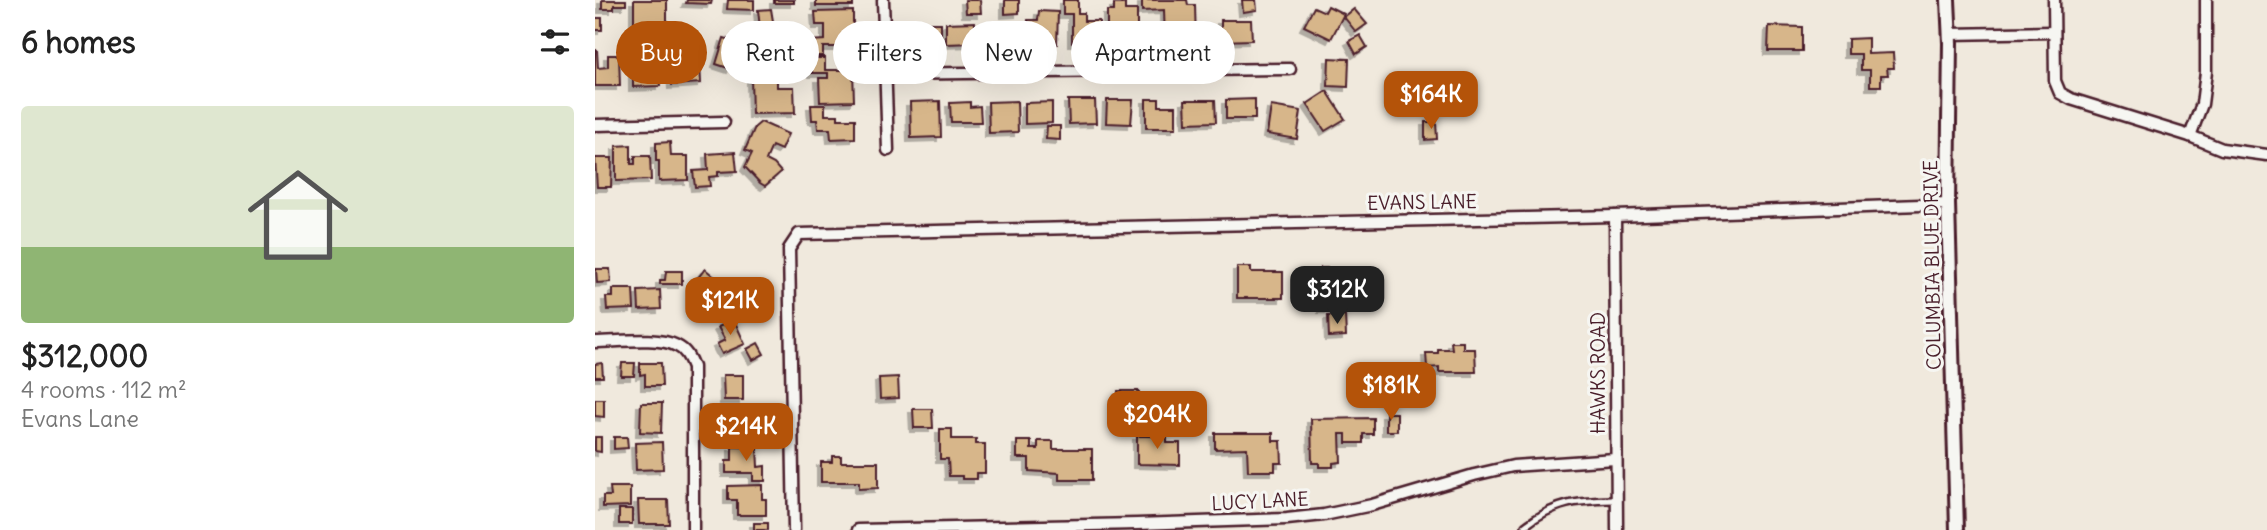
<!DOCTYPE html>
<html lang="en">
<head>
<meta charset="utf-8">
<style>
  :root { --surface:#fff; --page:#f6f6f6; --text:#222; --muted:#767676; --accent:#b45309 }
  body { margin:0; font-family:Delius,sans-serif; background:var(--page); color:var(--text); height:100vh; display:flex; flex-direction:column; font-size:26px; white-space:nowrap }
  * { box-sizing:border-box; margin:0 }
  p { font-size:23px; color:var(--muted) }
  .icon { flex:none; width:38px; height:38px; fill:none; stroke:currentColor; stroke-width:2; stroke-linecap:round; stroke-linejoin:round }
  .map { position:relative; flex:1; overflow:hidden }
  .sheet { display:flex; flex-direction:column; background:var(--surface); width:595px }
  .sheet>* { flex:none }
  .hud { position:absolute; left:21px; top:21px; width:665px; height:63px; display:flex; gap:14px }
  .price { position:absolute; translate:-50% -60px; padding:0 16px; border-radius:14px; background:var(--accent); color:#fff; font-size:23px; line-height:46px; filter:drop-shadow(0 2px 4px #0008) }
  .price::after { content:''; position:absolute; left:50%; top:42px; width:21px; height:16px; margin-left:-10px; background:inherit; clip-path:polygon(0 0,100% 0,50% 100%) }
  .price.current { background:#222; color:#fff }
  ul { padding:0; list-style:none }
  li { display:grid; align-content:center; gap:14px; height:371px; padding:0 21px }
  li span { display:grid; place-items:center; height:217px; border-radius:7px; color:#555 }
  li>.icon { margin-inline-start:auto }
  span .icon { width:126px; height:126px; fill:#fffc; stroke-width:1 }
  li b { font-size:30px }
  h2 { display:flex; justify-content:space-between; align-items:center; height:84px; padding:0 21px; font-size:30px }
  .pill { padding:0 24px; border-radius:32px; background:var(--surface); box-shadow:0 7px 28px #0002; font-size:24px; line-height:63px }
  .pill.current { background:var(--accent); color:#fff }
  main { display:flex; flex:1; min-height:0 }
  .map>svg:first-child { display:block }
  .building { fill:#d7b68a; stroke:#4a1f2b; stroke-width:2; filter:url(#shadow) }
  .lines { fill:none; stroke-linecap:round; stroke-linejoin:round }
  .service-casing { stroke:#4a1f2b; stroke-width:10 }
  .minor-casing { stroke:#4a1f2b; stroke-width:15 }
  .tertiary-casing { stroke:#4a1f2b; stroke-width:18 }
  .service { stroke:#f6f6f2; stroke-width:5 }
  .minor { stroke:#f6f6f2; stroke-width:10 }
  .tertiary { stroke:#f6f6f2; stroke-width:12 }
  .labels { text-anchor:middle; stroke-width:6; stroke-linejoin:round; paint-order:stroke }
  .street-label { font-size:19px; fill:#4a1f2b; stroke:#f6f6f2 }
</style>
</head>
<body>
<main>
<section class="sheet">
<h2>6 homes<svg class="icon" aria-label="filters" viewBox="0 0 24 24"><path d="M4 7h16M4 17h16"/><circle cx="9" cy="7" r="2"/><circle cx="15" cy="17" r="2"/></svg></h2>
<ul>
<li><span style="background:linear-gradient(#dfe7d0 65%,#8fb573 0)"><svg class="icon" aria-label="home" viewBox="0 0 24 24"><path d="M3 11l9-7 9 7M6 9v11h12V9"/></svg></span><div><b>$312,000</b><p>4 rooms · 112 m²</p><p>Evans Lane</p></div></li>
</ul>
</section>
<div class="map">
<svg width="1672" height="530" viewBox="0 0 1672 530">
  <defs>
    <filter id="shadow"><feDropShadow dx="-4" dy="4" stdDeviation="0" flood-color="#0004"/></filter>
  </defs>
  <rect width="100%" height="100%" fill="#f0e9dd"/>
  <filter id="ink" filterUnits="userSpaceOnUse"><feTurbulence type="fractalNoise" baseFrequency=".0143" numOctaves="2"/><feDisplacementMap in="SourceGraphic" scale="14" xChannelSelector="R" yChannelSelector="G"/><feConvolveMatrix kernelMatrix="1 2 1 2 8 2 1 2 1" color-interpolation-filters="sRGB"/></filter>
  <g filter="url(#ink)">
    <g class="building">
      <path d="M7,0H31V5H19V9H7Z"/>
      <rect x="39" y="0" width="33" height="23"/>
      <path d="M92,0H117L116,4L91,3Z"/>
      <path d="M133,0H159V10L132,9Z"/>
      <rect x="179" y="0" width="20" height="3"/>
      <rect x="221" y="0" width="37" height="6"/>
      <path d="M370,0H385L386,13H371Z"/>
      <path d="M410,0H424V13L410,14Z"/>
      <path d="M468,0H483V13H489V21H504V42H477V14H468Z"/>
      <path d="M547,0H592L593,5H600L601,41L570,42L569,10L547,11Z"/>
      <path d="M647,0H661L662,10L648,12Z"/>
      <path d="M519,4H530V10H542V42H512V11H519Z"/>
      <path d="M733,6L749,14L736,39L709,26L719,7L730,12Z"/>
      <path d="M176,9L179,27L165,28L163,10Z"/>
      <path d="M759,9L772,24L761,32L749,17Z"/>
      <path d="M258,11V47H228V56H214V41L230,40V25H221L220,12Z"/>
      <path d="M444,11L463,12L462,44L433,43V20H443Z"/>
      <rect x="0" y="18" width="7" height="12"/>
      <path d="M626,20H656L657,40L626,41Z"/>
      <path d="M380,22V43L351,44V23Z"/>
      <path d="M419,22L420,44L390,45L389,23Z"/>
      <rect x="316" y="23" width="30" height="20"/>
      <path d="M1174,26L1207,27V51H1173Z"/>
      <path d="M765,35L772,47L761,54L754,41Z"/>
      <path d="M129,38L155,45L152,58L141,55L136,69L121,64Z"/>
      <path d="M1273,38V54L1298,53L1299,68H1292L1293,75H1286V86H1275V70H1266V54H1253V39Z"/>
      <path d="M70,40L85,43L82,55H91V59L105,63L106,83L77,85L75,55L67,54Z"/>
      <path d="M28,46L42,47L41,60H28Z"/>
      <path d="M0,50H2L3,68L13,67V55H24L25,86H0Z"/>
      <path d="M217,58H230V70H258L259,101L225,102L224,78H233V73H217Z"/>
      <path d="M734,58L754,59L753,87L733,86Z"/>
      <path d="M38,65H64L65,86L38,87Z"/>
      <path d="M156,78H182V87H199L200,113L157,114Z"/>
      <path d="M732,91L750,119L730,131L712,104Z"/>
      <path d="M551,99H564V106H581V128H551Z"/>
      <path d="M660,99V119H631V100Z"/>
      <path d="M473,100H500L501,123L474,124Z"/>
      <path d="M512,100H538L536,124L511,123Z"/>
      <path d="M590,100H620L621,122L591,123Z"/>
      <path d="M345,101L346,137L316,138L315,102Z"/>
      <path d="M422,101L423,132L394,133L393,102Z"/>
      <path d="M375,102V107L385,106L386,122H356L355,103Z"/>
      <path d="M457,102V123L430,124V103Z"/>
      <path d="M216,105H230V115H243V119H260V138L236,139L235,129H223L222,120H217Z"/>
      <path d="M676,106L706,111L702,139L672,134Z"/>
      <path d="M166,122L193,134L186,150L177,146L171,160L179,164L186,172L170,186L165,183L150,167L157,153L150,150L160,127Z"/>
      <path d="M830,122H841L842,139L830,140Z"/>
      <path d="M452,126H465V140L451,139Z"/>
      <path d="M75,142L76,156H93V180L64,181V161H61V143Z"/>
      <path d="M36,145V164H40V156H55L56,180L21,181V146Z"/>
      <path d="M140,152L142,171L123,172V176L114,177L115,186L100,187L98,171L113,170L112,154Z"/>
      <path d="M0,158H17L16,187H2Z"/>
      <path d="M642,267H656V272H688V298H642Z"/>
      <path d="M726,268H742L743,281H748L749,309H727V286H705V271H726Z"/>
      <path d="M1,269H15L16,282L2,283Z"/>
      <path d="M110,269L121,278L112,288L102,279Z"/>
      <path d="M71,271H87V284H65V280H70Z"/>
      <path d="M18,289H38L39,309L12,310L11,297H18Z"/>
      <path d="M65,290L66,309L44,310L43,291Z"/>
      <path d="M750,315L751,336L734,337L733,316Z"/>
      <path d="M139,320L150,344L127,354L122,344L130,340L123,327Z"/>
      <path d="M856,342H868V349H880L881,372H844V367L832,368L831,353H843V349H857Z"/>
      <path d="M163,343L169,354L158,360L152,349Z"/>
      <path d="M7,363L8,377H0V364Z"/>
      <path d="M27,363H40L39,376H26Z"/>
      <path d="M45,363H66L67,386H50V374L45,375Z"/>
      <path d="M128,375H148V400H129Z"/>
      <path d="M303,377L304,398L285,399L284,378Z"/>
      <path d="M523,391H544V410L523,411Z"/>
      <path d="M0,399H9V417L0,416Z"/>
      <path d="M46,403H67L66,433L45,432Z"/>
      <path d="M167,409L168,438L141,439L140,426H135L134,410Z"/>
      <path d="M318,409H337L338,428H319Z"/>
      <rect x="791" y="413" width="11" height="18"/>
      <path d="M778,418V434H768V443H751V434H745L746,462L738,463V467H724V463H717L716,419Z"/>
      <path d="M345,429H357V439H381V444H390V473H382V479H367V476H354L353,459H345Z"/>
      <path d="M620,433H678V441H686L687,463H680V471H653L652,448L620,449Z"/>
      <path d="M542,436H572V443H585V465L542,464Z"/>
      <path d="M0,437H6V452L0,451Z"/>
      <path d="M19,437H32L33,448L19,449Z"/>
      <path d="M422,441H436V449H443V441H458V449H497V480H464V473L434,471V458H422Z"/>
      <path d="M67,442L68,469L41,470L40,443Z"/>
      <path d="M137,447H162L163,467L170,466V481H158V473H131V461H137Z"/>
      <path d="M237,456H246V462H283V488L264,489V482H226V462H237Z"/>
      <path d="M167,485V499H171V515H142V500H133V486Z"/>
      <path d="M15,487H35V506L8,507V496H16Z"/>
      <path d="M43,500H73L74,524H44Z"/>
      <rect x="24" y="509" width="13" height="15"/>
      <rect x="159" y="523" width="14" height="7"/>
    </g>
    <g class="lines">
      <defs>
        <path id="service" d="M930,530V526C962,501 982,501 1021,500"/>
        <g id="minor">
          <path d="M288,0L293,150"/>
          <path d="M1459,0L1460,81L1465,93L1476,99L1595,136L1627,149L1672,155"/>
          <path d="M1355,34L1459,32"/>
          <path d="M290,74L695,69"/>
          <path d="M0,125L129,122"/>
          <path d="M1595,136L1607,104L1611,72V0"/>
          <path d="M1020,216L1022,530"/>
          <path d="M0,342C22,342 63,336 82,346C91,350 95,359 98,367V530"/>
          <path d="M199,530L194,249L204,234L1020,216L1353,204"/>
          <path d="M263,530L542,524L692,519L729,515L777,505L879,475L918,466L1020,459"/>
        </g>
        <path id="tertiary" d="M1353,0L1355,43L1353,204L1362,530"/>
      </defs>
      <use href="#service" class="service-casing"/>
      <use href="#minor" class="minor-casing"/>
      <use href="#tertiary" class="tertiary-casing"/>
      <use href="#service" class="service"/>
      <use href="#minor" class="minor"/>
      <use href="#tertiary" class="tertiary"/>
    </g>
  </g>
  <g class="labels">
    <g class="street-label">
      <text transform="translate(827 202) rotate(-1)" y="7">EVANS LANE</text>
      <text transform="translate(1337 265) rotate(-91)" y="7">COLUMBIA BLUE DRIVE</text>
      <text transform="translate(1003 373) rotate(-90)" y="7">HAWKS ROAD</text>
      <text transform="translate(665 501) rotate(-3)" y="7">LUCY LANE</text>
    </g>
  </g>
</svg>
<b class="price" style="left:836px;top:131px">$164K</b>
<b class="price current" style="left:742px;top:326px">$312K</b>
<b class="price" style="left:135px;top:337px">$121K</b>
<b class="price" style="left:796px;top:422px">$181K</b>
<b class="price" style="left:562px;top:451px">$204K</b>
<b class="price" style="left:151px;top:463px">$214K</b>
<div class="hud">
<a class="pill current">Buy</a>
<a class="pill">Rent</a>
<a class="pill">Filters</a>
<a class="pill">New</a>
<a class="pill">Apartment</a>
</div>
</div>
</main>
</body>
</html>
